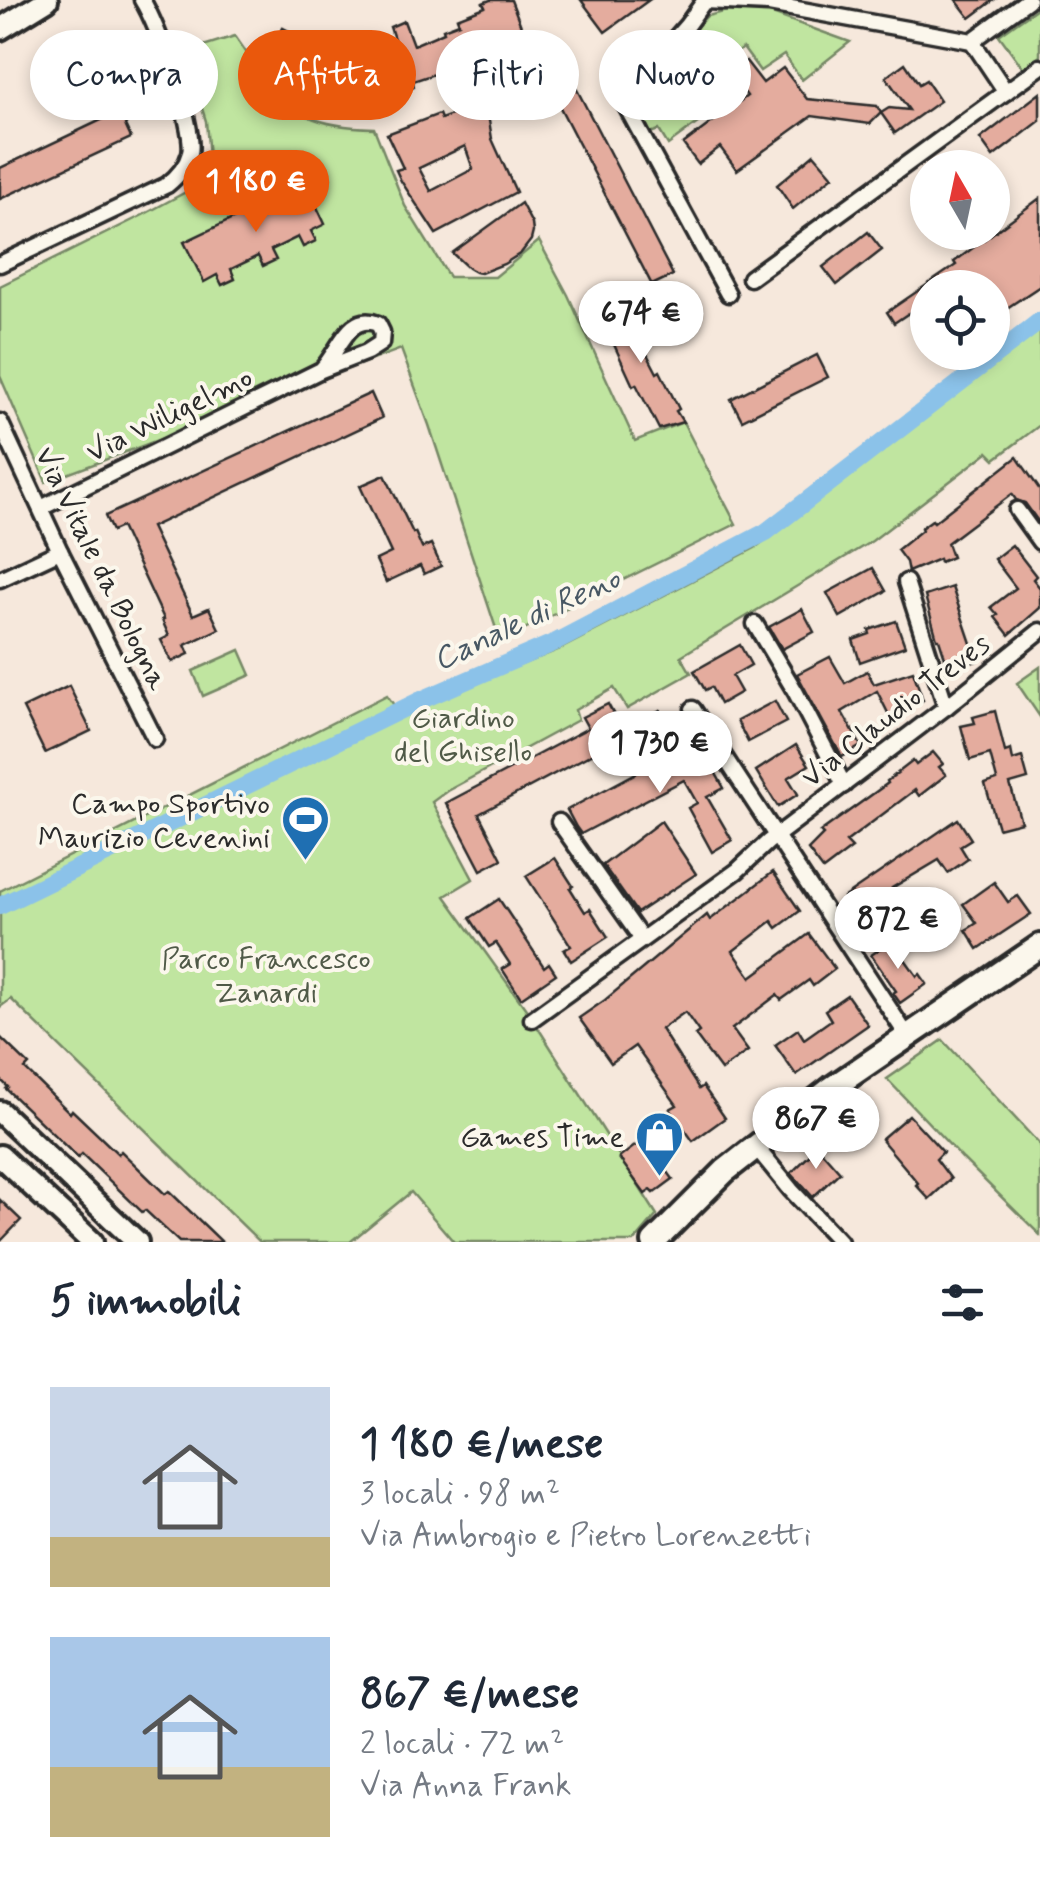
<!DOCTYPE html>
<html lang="it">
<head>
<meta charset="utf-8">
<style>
  :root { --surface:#fff; --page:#f6f6f7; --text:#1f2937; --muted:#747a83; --accent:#ea580c }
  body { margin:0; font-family:Mynerve,sans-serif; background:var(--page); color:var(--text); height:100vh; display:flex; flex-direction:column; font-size:38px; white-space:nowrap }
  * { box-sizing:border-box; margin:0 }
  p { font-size:32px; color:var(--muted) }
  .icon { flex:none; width:55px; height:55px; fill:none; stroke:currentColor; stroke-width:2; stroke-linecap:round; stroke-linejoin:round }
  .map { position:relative; height:1242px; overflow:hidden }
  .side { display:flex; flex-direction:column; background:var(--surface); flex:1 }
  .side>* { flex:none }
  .guide { position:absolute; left:30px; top:30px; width:980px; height:90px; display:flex; gap:20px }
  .needle { width:65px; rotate:351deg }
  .controls { position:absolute; left:910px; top:150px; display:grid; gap:20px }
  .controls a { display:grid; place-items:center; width:100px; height:100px; border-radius:50%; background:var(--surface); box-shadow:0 5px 15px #0003; font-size:50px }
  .price { position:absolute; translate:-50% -85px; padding:0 22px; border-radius:35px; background:#fff; color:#222; font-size:32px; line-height:65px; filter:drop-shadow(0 2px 5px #0008) }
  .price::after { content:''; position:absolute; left:50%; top:60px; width:30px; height:22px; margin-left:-15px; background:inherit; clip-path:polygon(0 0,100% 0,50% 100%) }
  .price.selected { background:var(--accent); color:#fff }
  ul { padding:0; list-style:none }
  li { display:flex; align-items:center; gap:30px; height:250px; padding:0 50px }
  li span { display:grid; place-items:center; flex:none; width:280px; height:200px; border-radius:0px; color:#555 }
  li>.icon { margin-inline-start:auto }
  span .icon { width:120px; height:120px; fill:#fffc; stroke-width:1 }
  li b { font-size:42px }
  h2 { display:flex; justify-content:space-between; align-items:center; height:120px; padding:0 50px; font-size:42px }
  .pill { padding:0 35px; border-radius:45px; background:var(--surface); box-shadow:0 5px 15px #0003; font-size:35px; line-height:90px }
  .pill.selected { background:var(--accent); color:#fff }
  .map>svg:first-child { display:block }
  .green { fill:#c0e5a0; stroke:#768866; stroke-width:2.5 }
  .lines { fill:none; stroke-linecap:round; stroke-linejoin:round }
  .canal { stroke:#8bc2e9; stroke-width:18 }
  .building { fill:#e4ac9e; stroke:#2b2b2b; stroke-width:2.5; fill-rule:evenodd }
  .street-casing { stroke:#2b2b2b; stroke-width:21 }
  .secondary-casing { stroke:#2b2b2b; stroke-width:28 }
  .primary-casing { stroke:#2b2b2b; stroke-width:30 }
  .street { stroke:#fbf7ec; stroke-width:14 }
  .secondary { stroke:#fbf7ec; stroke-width:20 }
  .primary { stroke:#fbf7ec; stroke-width:22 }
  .labels { text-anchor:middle; stroke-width:8; stroke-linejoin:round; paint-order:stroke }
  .street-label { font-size:30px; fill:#2b2b2b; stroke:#fbf7ec }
  .park-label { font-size:30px; fill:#505a48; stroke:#fbf7ec }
  .poi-label { font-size:30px; fill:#2b2b2b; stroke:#fbf7ec; text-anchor:end }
  .water-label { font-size:32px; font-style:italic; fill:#485864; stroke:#fbf7ec }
</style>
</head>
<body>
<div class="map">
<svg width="1040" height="1242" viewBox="0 0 1040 1242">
  <rect width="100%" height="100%" fill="#f6e8dc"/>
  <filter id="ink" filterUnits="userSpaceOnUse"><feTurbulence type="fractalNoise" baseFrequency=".01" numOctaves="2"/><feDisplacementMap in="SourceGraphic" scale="20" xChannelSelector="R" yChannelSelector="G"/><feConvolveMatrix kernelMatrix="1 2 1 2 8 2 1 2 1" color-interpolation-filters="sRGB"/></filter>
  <g filter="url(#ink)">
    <g class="green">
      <path d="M1040,6V56L1023,68L999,35Z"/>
      <path d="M738,8L767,12L850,42L802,80L784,55L760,71L743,48L721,64L740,92L668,145L659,130L650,133L637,101L686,38L707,16Z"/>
      <path d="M235,36L257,68L254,76C297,115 315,127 374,128L405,206L449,277H495L539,241L568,295L635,441L683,422L736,524L500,641L429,425L401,349L46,482L0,376V286L143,215L193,188L209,158L206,121L184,52Z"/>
      <path d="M1040,330V425L995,459L988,452L872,541L681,656L691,673L627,709L614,688L575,710L578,720L447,791L432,802L473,879L445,896L528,1012L657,1215L634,1242H454L411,1192L350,1242H260L11,999L0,1007V891L387,695L400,714L560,649L755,548Z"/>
      <path d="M240,650L251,675L203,696L193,671Z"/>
      <path d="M1040,667V717L1017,683Z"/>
      <path d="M943,1040L1040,1145V1235L963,1159L887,1079Z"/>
    </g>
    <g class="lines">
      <path class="canal" d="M0,906L419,701L558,641L766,532L1040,321"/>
    </g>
    <g class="building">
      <path d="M490,0H511L521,26L504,33L506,38L471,52L473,57L457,64L458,66L413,81L414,87L390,97L352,100L333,97L315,91L291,76L277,63L279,59L269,53L283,28L301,37L298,44L310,49L358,58L359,67L400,57L390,27L404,21L413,45L416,44L444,32L443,29L459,23L457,18L485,7L483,3Z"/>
      <path d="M581,0H649L605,32Z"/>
      <path d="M956,0H994L970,18Z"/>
      <path d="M746,61L763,83L783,68L807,99L877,106L881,113L870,124L812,116L737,170L720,147L698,164L683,144L747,96L730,73Z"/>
      <path d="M905,63L919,84L926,80L940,101L895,133L881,113L889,108L909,110L886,77Z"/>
      <path d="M571,78L673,275L652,285L550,88Z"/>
      <path d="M1040,93V121L993,157L980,139Z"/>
      <path d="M486,102L492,139L516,192L436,234L401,181L396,170L403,168L387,134L439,114L441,119ZM465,146L473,169L431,191L419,168Z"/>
      <path d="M118,112L120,116L133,114L125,125L131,138L0,199V168Z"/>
      <path d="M814,154L833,176L793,209L777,185Z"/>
      <path d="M306,184L325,224L311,231L316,241L303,247L298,237L271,250L276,260L263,266L258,256L231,269L235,279L222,285L217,275L204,282L184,242Z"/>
      <path d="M1040,198V286L992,318V288H928V300L894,323L887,312L956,265L954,262Z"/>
      <path d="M521,203L532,224L533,232L531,240L521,253L504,264L481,273L475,272L468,268L452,253Z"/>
      <path d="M868,232L882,250L837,285L823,267Z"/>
      <path d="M620,303L625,313L629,311L642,336L648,348L645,350L657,373L660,371L679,409L676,411L683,422L659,429L636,384L633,386L600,314Z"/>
      <path d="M817,355L828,377L742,420L731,399Z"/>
      <path d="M371,393L382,418L151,527L193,615L209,608L219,629L185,645L189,654L172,662L161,640L169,636L162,620L164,619L121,527L112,531L105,516Z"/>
      <path d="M1017,457L1040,490V524L1025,503L1016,500L1012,494L947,543L952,557L940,562L939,559L908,572L906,562L897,550L922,530L921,528L932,520L934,522Z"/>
      <path d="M385,475L413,533L415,532L422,548L431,544L441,566L424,574L420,566L386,582L376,560L391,553L360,486Z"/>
      <path d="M1012,545L1036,576L1033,579L1040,588V608L1009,635L995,617L998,615L991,607L1016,588L994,559Z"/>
      <path d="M873,568L886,591L840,617L827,593Z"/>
      <path d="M952,587L977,661L949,670L939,639H937L925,596Z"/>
      <path d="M802,609L814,632L782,649L769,627Z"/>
      <path d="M896,621L905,646L860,662L853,640L870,634L869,630Z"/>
      <path d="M740,645L751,665L732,676L741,692L720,704L711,687L705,690L694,671Z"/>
      <path d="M830,657L845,683L867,671L874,684L913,671L923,700L911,706L912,709L891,719L877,691L842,712L861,746L842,757L797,674Z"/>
      <path d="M69,686L91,731L45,753L23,708Z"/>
      <path d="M775,701L786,722L748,742L737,721Z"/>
      <path d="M608,704L622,730L596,744L599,750L479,814L502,859L481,870L446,803L588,728L582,717Z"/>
      <path d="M660,710L666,721L646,733L639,722Z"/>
      <path d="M995,711L1005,752L1011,750L1013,760L1022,757L1028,779L1010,784L1021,822L998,828L985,784L997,780L990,754L970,760L961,726L975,723L973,717Z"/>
      <path d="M700,745L724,788L707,797L732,840L712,852L688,808L697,803L684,780L581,834L576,827L567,810L655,763L658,769Z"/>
      <path d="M796,745L809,765L788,778L798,794L778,807L756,771Z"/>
      <path d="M933,752L943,764L939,767L946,775L919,796L915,790L846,842L852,848L823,870L808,850L823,835L820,832L888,783L887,781L913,761L916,765Z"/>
      <path d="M958,819L971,839L960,846L968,859L948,873L939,860L892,888L902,903L858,932L849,918L855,914L844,897Z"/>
      <path d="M661,821L696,874L637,913L603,865Z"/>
      <path d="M555,858L573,886L570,888L585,912L590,909L608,937L571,961L564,950L571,946L526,876Z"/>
      <path d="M773,872L800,911L777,928L772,921L733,951L751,977L809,934L835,969L813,986L809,980L781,1000L777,995L732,1029L748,1051L721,1070L695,1035L699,1032L685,1012L661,1029L699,1089L703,1086L725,1118L693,1141L670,1109L677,1105L635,1046L611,1063L579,1018L605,1000L707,915L710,920Z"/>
      <path d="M994,882L1008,902L1018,896L1031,914L978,949L966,930L977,923L963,904Z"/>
      <path d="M499,899L544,967L549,963L556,974L521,998L502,969L510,964L496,943L489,947L470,918Z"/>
      <path d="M892,941L917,976L920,974L927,984L900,1003L893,993L896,991L871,955Z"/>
      <path d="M847,995L868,1025L796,1075L775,1045L798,1029L804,1039L831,1020L825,1010Z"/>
      <path d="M0,1037L29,1065L25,1069L70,1113L72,1110L118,1154L121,1151L165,1194L169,1191L222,1242H179L145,1210L142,1212L82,1154L78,1158L6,1089L8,1087L0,1079Z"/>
      <path d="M909,1115L943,1152L936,1159L951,1179L929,1199L916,1185L918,1183L881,1139Z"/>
      <path d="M644,1139L673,1179L654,1193L651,1190L645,1194L619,1158Z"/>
      <path d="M818,1147L840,1172L813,1197L791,1173Z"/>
      <path d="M0,1200L21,1220L0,1242Z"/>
    </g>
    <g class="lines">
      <defs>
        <g id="street">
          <path d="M705,0L687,25L622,99L728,294"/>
          <path d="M705,1L769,4L972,41L1028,0"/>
          <path d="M972,41L1006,92"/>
          <path d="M0,264L167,185C177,177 187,165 190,153C196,128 157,23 142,0"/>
          <path d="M750,278L1040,67"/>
          <path d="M0,422L60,551L155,739"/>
          <path d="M41,508L321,370L367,352L381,343L382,332L378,324C348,311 339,353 321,370"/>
          <path d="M1017,510L1040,542"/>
          <path d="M0,579L60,551"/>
          <path d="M906,582L946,707"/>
          <path d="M755,624L795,691L844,785"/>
          <path d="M693,709L908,1037"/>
          <path d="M559,822L641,938"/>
          <path d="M532,1019L737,871L768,842L946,707L1040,631"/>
          <path d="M756,1147L791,1190L840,1242"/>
        </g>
        <g id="secondary">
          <path d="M0,29L47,0"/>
          <path d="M0,1112L137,1242"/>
          <path d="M0,1156L92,1242"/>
        </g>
        <path id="primary" d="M654,1242L725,1171L753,1149L832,1088L1040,946"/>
      </defs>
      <use href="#street" class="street-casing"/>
      <use href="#secondary" class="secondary-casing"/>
      <use href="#primary" class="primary-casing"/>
      <use href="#street" class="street"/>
      <use href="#secondary" class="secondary"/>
      <use href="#primary" class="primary"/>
    </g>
  </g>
  <defs>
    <symbol id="stadium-pin" viewBox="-11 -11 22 30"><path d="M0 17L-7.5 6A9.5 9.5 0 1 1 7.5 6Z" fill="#1f6fb2" stroke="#fbf7ec"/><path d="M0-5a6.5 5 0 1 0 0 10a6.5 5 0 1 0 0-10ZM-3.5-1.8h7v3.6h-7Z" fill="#fff"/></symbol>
    <symbol id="shop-pin" viewBox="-11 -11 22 30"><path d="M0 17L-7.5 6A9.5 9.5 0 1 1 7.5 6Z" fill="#1f6fb2" stroke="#fbf7ec"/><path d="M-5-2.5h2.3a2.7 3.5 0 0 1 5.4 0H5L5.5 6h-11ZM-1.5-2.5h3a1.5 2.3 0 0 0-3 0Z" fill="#fff"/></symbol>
  </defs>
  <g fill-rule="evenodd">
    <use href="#stadium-pin" x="278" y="792" width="55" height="75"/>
    <use href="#shop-pin" x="632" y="1108" width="55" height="75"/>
  </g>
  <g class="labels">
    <g class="street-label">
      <text transform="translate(169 414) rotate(-26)" y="10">Via Wiligelmo</text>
      <text transform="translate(102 568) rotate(64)" y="10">Via Vitale da Bologna</text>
      <text transform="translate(895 710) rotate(-38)" y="10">Via Claudio Treves</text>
    </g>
    <g class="park-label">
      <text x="463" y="727">Giardino<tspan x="463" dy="34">del Ghisello</tspan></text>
      <text x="266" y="968">Parco Francesco<tspan x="266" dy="34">Zanardi</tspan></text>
    </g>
    <g class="poi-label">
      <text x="270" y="813">Campo Sportivo<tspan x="270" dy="34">Maurizio Cevenini</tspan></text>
      <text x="624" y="1146">Games Time</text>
    </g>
    <g class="water-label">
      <text transform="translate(526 618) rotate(-25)" y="11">Canale di Reno</text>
    </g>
  </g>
</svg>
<div class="controls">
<a><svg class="needle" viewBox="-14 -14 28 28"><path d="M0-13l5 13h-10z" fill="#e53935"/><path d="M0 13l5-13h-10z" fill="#747a83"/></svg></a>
<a><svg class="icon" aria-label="locate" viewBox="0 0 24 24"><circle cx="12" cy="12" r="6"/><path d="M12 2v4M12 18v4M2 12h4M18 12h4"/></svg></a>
</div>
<b class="price selected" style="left:256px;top:235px">1 180 €</b>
<b class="price" style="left:641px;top:366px">674 €</b>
<b class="price" style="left:660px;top:796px">1 730 €</b>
<b class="price" style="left:898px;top:972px">872 €</b>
<b class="price" style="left:816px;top:1172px">867 €</b>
<div class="guide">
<a class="pill">Compra</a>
<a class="pill selected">Affitta</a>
<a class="pill">Filtri</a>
<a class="pill">Nuovo</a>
</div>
</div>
<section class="side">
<h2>5 immobili<svg class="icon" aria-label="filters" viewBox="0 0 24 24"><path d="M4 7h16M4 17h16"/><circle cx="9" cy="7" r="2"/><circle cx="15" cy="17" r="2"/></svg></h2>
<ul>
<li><span style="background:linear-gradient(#c9d6e8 75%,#c2b280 0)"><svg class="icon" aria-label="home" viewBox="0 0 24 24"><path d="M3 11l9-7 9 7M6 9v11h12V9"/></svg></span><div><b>1 180 €/mese</b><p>3 locali · 98 m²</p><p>Via Ambrogio e Pietro Lorenzetti</p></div></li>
<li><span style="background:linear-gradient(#a9c7e8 65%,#c2b280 0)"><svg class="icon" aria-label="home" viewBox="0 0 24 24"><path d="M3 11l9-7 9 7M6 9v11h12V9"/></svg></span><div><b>867 €/mese</b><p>2 locali · 72 m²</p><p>Via Anna Frank</p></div></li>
</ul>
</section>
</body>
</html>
